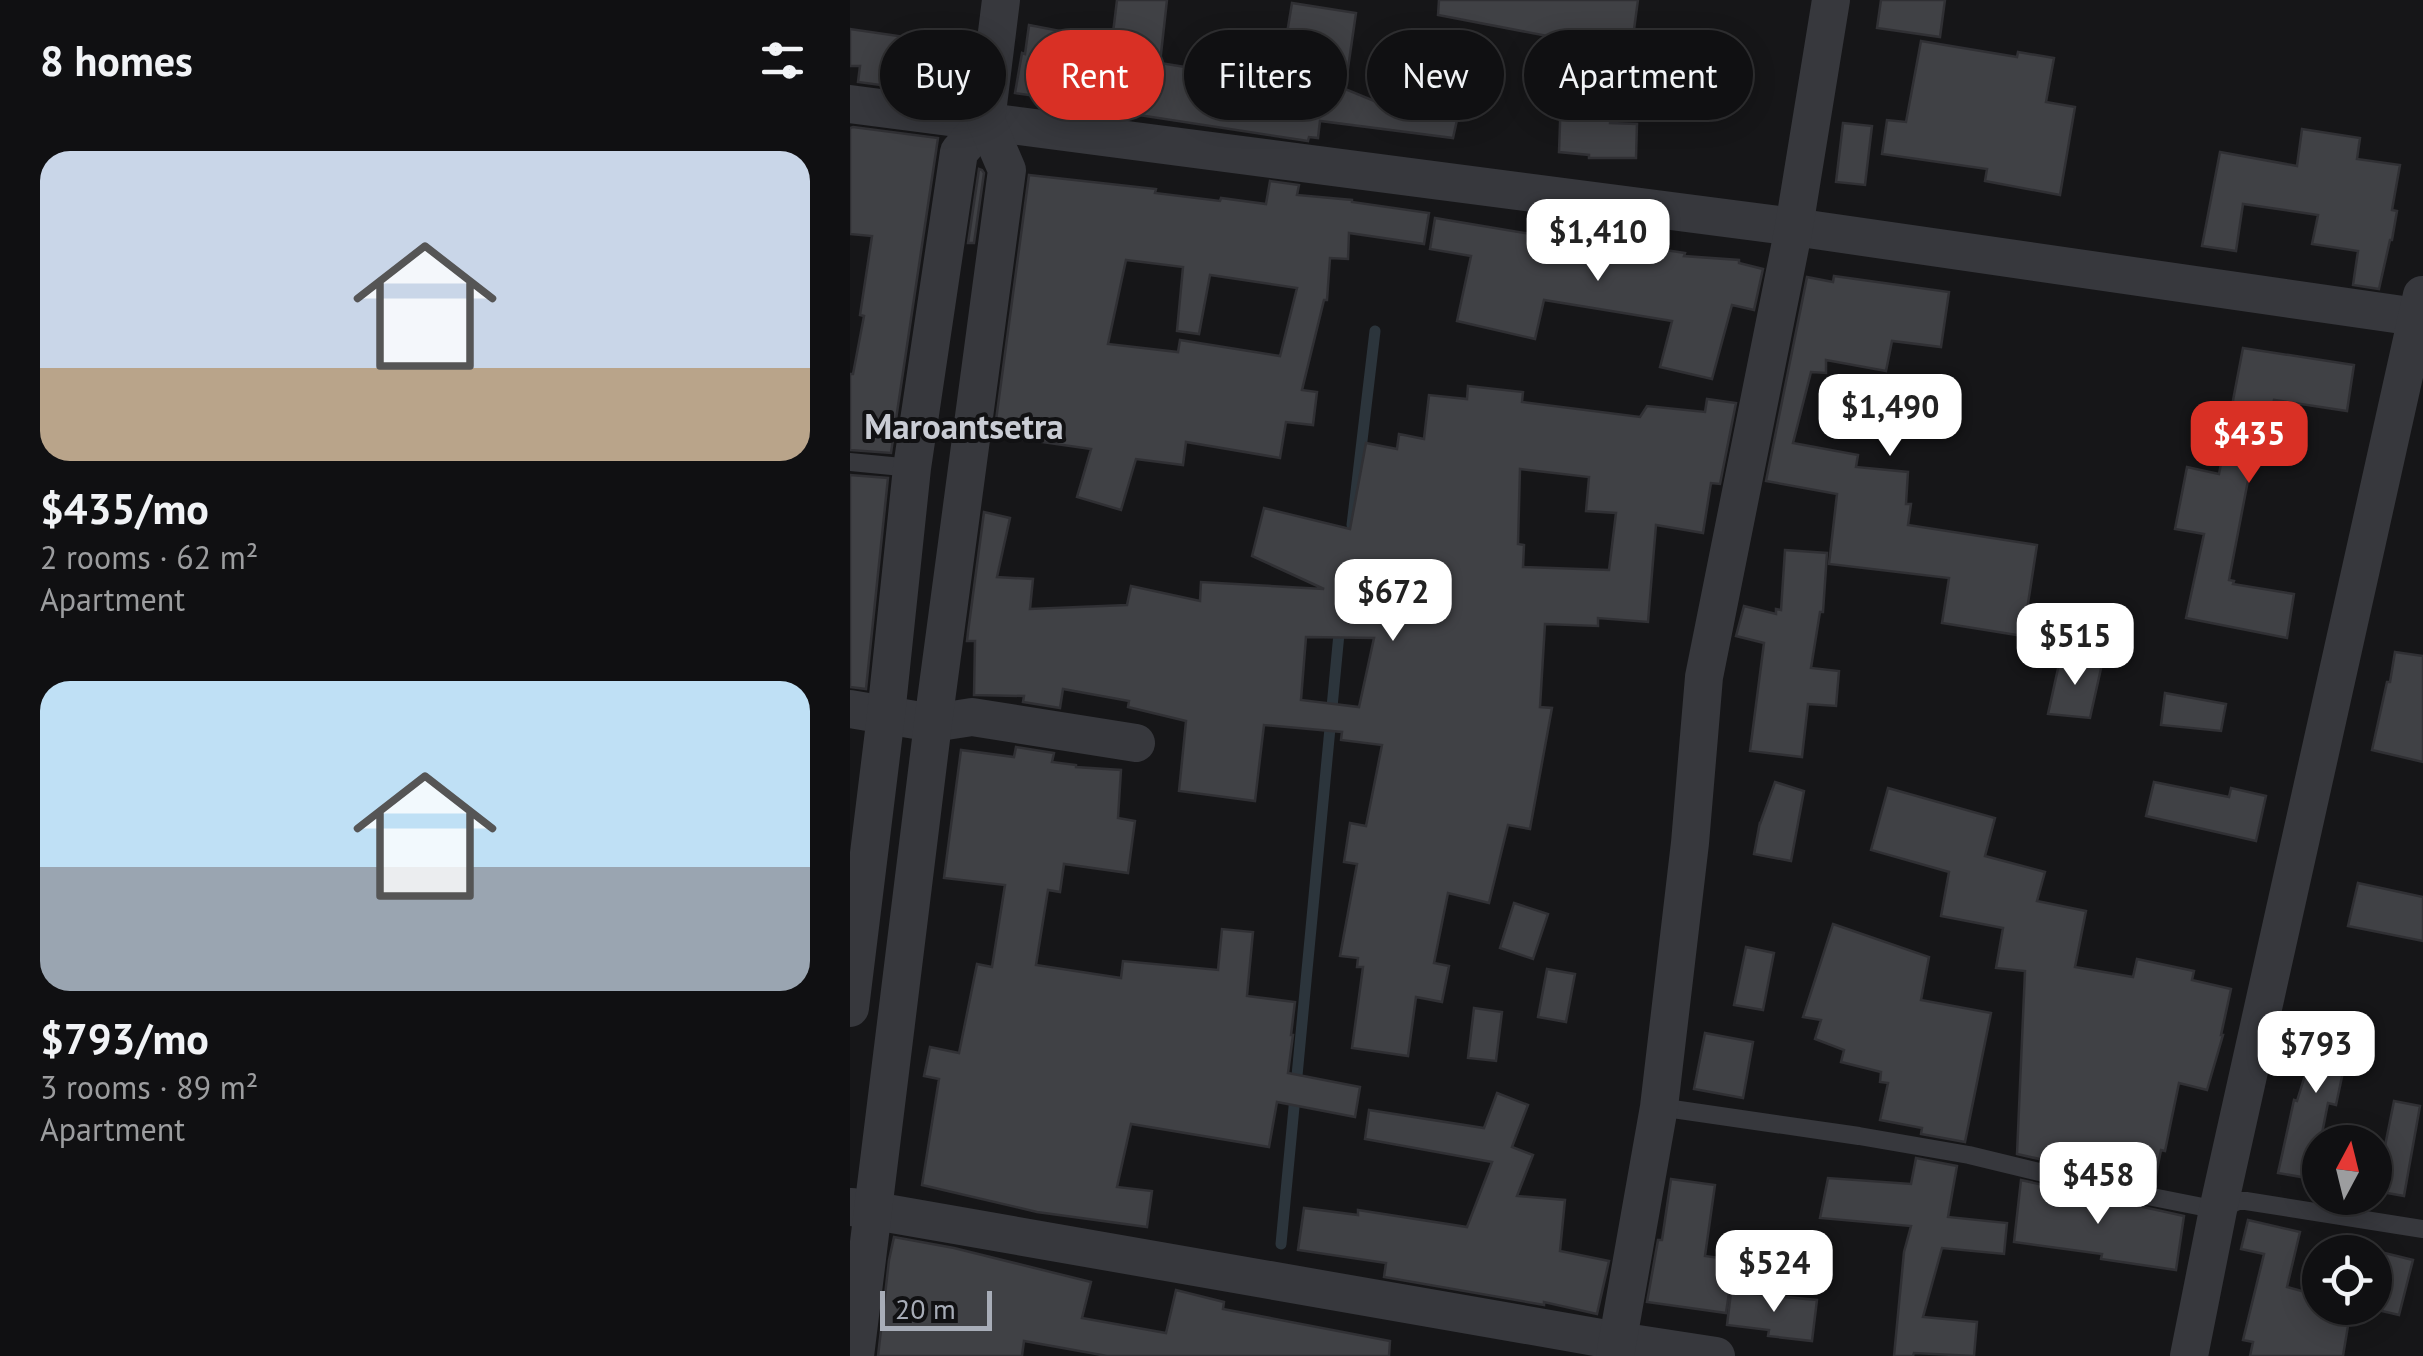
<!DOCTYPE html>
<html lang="en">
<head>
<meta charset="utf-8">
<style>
  :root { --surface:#101012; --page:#1e1e20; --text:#f1f3f6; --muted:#9c9d9f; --line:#303032; --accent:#d93025 }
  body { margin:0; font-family:"PT Sans",sans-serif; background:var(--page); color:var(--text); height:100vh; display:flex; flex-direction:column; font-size:38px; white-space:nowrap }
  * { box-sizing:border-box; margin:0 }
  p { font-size:32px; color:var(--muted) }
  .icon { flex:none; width:55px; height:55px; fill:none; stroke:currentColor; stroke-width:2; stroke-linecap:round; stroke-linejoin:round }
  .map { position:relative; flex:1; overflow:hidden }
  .details { display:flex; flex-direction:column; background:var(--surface); width:850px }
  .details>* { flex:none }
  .hud { position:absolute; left:30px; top:30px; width:950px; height:90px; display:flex; gap:20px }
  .needle { width:65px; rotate:7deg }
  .tools { position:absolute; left:1452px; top:1125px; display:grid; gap:20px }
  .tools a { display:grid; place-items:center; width:90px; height:90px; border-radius:50%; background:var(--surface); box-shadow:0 5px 25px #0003,0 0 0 2px var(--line); font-size:50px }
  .scale { position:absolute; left:30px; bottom:25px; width:112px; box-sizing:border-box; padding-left:10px; border:5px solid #a8adb8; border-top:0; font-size:28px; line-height:35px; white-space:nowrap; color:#a8adb8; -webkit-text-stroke:8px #111113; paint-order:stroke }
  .price { position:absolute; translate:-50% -85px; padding:0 22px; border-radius:20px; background:#fff; color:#222; font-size:32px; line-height:65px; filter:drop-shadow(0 2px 5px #0008) }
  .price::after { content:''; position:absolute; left:50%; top:60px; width:30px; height:22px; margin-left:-15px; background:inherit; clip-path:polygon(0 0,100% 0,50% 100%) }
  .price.on { background:var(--accent); color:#fff }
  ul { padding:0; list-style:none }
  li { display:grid; align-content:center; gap:20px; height:530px; padding:0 40px }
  li span { display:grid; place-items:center; height:310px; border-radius:30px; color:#555 }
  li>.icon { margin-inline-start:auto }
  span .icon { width:180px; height:180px; fill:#fffc; stroke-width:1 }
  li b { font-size:42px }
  h2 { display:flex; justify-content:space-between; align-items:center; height:120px; padding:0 40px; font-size:42px }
  .pill { padding:0 35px; border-radius:45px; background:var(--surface); box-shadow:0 5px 25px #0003,0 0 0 2px var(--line); font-size:35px; line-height:90px }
  .pill.on { background:var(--accent); color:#fff }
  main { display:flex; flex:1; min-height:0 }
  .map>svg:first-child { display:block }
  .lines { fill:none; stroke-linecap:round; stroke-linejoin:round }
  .stream { stroke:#2c353c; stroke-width:11 }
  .building { fill:#404145; stroke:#303034; stroke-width:2.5; fill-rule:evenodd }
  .service { stroke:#37383d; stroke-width:18 }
  .minor { stroke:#37383d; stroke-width:38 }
  .labels { text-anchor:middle; stroke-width:8; stroke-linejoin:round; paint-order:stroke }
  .district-label { font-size:35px; font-weight:bold; fill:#c9ccd4; stroke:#111113 }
</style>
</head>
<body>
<main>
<section class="details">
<h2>8 homes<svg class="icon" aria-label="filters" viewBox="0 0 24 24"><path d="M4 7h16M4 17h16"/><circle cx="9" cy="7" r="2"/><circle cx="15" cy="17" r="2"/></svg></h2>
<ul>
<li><span style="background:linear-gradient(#c9d6e8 70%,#b9a48a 0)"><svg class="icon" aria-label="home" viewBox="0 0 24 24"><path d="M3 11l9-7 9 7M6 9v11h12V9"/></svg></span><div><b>$435/mo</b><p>2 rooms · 62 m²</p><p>Apartment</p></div></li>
<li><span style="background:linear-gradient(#bfe0f5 60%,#9aa5b1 0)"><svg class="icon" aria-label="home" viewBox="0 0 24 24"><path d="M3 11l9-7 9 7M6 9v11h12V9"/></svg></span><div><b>$793/mo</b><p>3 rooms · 89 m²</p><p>Apartment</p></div></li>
</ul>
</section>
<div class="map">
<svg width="1573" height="1356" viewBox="0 0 1573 1356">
  <rect width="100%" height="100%" fill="#161618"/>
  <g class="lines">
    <g class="stream">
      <path d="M502,525L525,331"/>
      <path d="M431,1244L490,623"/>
    </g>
  </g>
  <g class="building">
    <path d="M267,0H317L310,63L429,82L442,3L506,13L495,89L551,112L566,45L633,59L622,113L609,111L603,138L470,121L468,138L459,137L458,141L230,106V102L165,93L172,53L175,54L179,25L262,41Z"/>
    <path d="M589,0H788L783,37L763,34L760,123L787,124L786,158H739V155L709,152L713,39L588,15Z"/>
    <path d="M1031,0H1095L1090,37L1027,28Z"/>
    <path d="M0,29L62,38L57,65L79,70L75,89L97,94L8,82L10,66H0Z"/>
    <path d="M1071,41L1167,57L1168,52L1204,58L1196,102L1225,107L1210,195L1135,181L1137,169L1032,154L1037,120L1056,122Z"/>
    <path d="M993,123L1022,126L1015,185L986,182Z"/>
    <path d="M3,127L88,138L41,453L0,450V374H3L14,316L10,315L22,236L0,234V128Z"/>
    <path d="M1452,129L1510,138L1507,159L1550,165L1542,210L1547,211L1542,240H1540L1529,289L1503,285L1508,251L1462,244L1468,215L1393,204L1386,251L1352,246L1370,152L1447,166Z"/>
    <path d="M129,169L132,170L134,173L124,243H118Z"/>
    <path d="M179,175L306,189L305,193L370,201L371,198L416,204L420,181L449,185L447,195L502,200V202L579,213L574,244L499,233L498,259L480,258L477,300H474L452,390L467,392L463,425L436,422L430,458L336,442L333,465L286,459L271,510L227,497L241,449L144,435ZM276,260L333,267L327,331L349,334L360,275L447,288L430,356L330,340L328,352L258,344Z"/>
    <path d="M684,216L740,226L737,238L835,253L834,256L889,260V263L913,269L904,310L882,305L862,379L810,367L822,321L694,300L685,339L607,321L621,256L580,249L585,218L681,234Z"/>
    <path d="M984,276L1099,292L1091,347L1042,341L1036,371L976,360V373L961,372L943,443L1008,455L1006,467L1058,472L1056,504H1061L1058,525L1187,545L1173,636L1092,623L1099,578L979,564L987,494L916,481L957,277L983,282Z"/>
    <path d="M1393,348L1504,365L1497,411L1424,400L1418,429L1408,428L1379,580L1384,581L1383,584L1444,594L1437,638L1336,618L1354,534L1325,529L1337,467L1369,474Z"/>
    <path d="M618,386L673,392L672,402L790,417L797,406L855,412L857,399L886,403L870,484L861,483L853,533L806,525L798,622L748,618V626L695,624L690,707L702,708L680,829L658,825L639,903L598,893L584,963L599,966L592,1002L566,997L558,1056L502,1048L513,967H507L508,958L490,956L507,864L494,862L500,823L516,826L532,745L491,740L492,732L414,725L405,801L329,791L336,721L278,707L279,701L213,689L210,708L173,702L174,696L124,695L125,641H117L118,632L134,512L160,518L147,577L183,579L180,609L277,605L281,586L350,601L351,582L474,589L402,556L414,508L500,529L516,443L547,449L549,434L574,439L579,395L617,399ZM670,469L739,477L736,511L766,513L759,570L673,567L674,545L668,544ZM456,637L524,638L509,707L451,700Z"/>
    <path d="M0,475L38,478L16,689L0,687Z"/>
    <path d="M935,550L977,553L973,612H970L961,668L989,671L986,706L958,704L952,757L900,751L914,643L886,636L894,606L926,614V609L931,610Z"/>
    <path d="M1545,652L1573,656V762L1522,750L1537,682H1540Z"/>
    <path d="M1211,655L1252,664L1240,718L1198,714Z"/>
    <path d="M1315,693L1376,704L1371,731L1311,725Z"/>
    <path d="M166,747L204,753L202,762L226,765V767L271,770L268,818L285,821L278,873L214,864L210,892L198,890L186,965L271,978L273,961L368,970L372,929L403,932L397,996L445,1002L441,1035H443L438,1073L510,1087L505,1117L427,1102L419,1147L281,1124L267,1187L302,1191L297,1227L187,1212L72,1185L89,1079L74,1076L80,1047L109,1053L127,964L142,967L155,885L94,878L111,750L164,757Z"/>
    <path d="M925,782L954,791L941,861L904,854L910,822V824Z"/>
    <path d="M1304,782L1379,797L1381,788L1416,796L1406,841L1296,816Z"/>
    <path d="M1038,788L1145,818L1135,856L1195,872L1187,901L1236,911L1225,967L1283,977L1287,959L1344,971L1342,980L1381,989L1371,1035H1373L1357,1090L1329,1083L1315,1151L1311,1150L1304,1185L1167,1154L1175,971L1146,968L1153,928L1091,916L1099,872L1021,850Z"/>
    <path d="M1508,883L1573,897V941L1498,926Z"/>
    <path d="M664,903L698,914L683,959L650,948Z"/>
    <path d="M983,924L1079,957L1071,1000L1141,1013L1115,1142L1071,1134L1072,1128L1030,1120L1038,1083L1030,1082L1031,1072L991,1062L994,1050L965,1039L971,1020L953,1017Z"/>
    <path d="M896,947L924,953L913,1010L884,1005Z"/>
    <path d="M697,969L725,974L716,1022L688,1017Z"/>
    <path d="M624,1008L652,1012L646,1061L618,1058Z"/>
    <path d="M1469,1013L1504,1020L1486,1105L1478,1103L1463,1179L1428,1173L1444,1100L1447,1101L1456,1072Z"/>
    <path d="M855,1033L903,1042L893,1098L844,1089Z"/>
    <path d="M647,1093L678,1105L662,1147L683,1155L667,1196L715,1200L710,1251L759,1261L747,1314L694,1302V1305L534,1277L536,1263L448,1250L454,1208L508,1215V1210L617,1227L642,1162L515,1139L519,1110L634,1128Z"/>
    <path d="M1544,1101L1570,1106L1554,1196L1526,1191Z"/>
    <path d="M1066,1158L1107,1166L1098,1217L1157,1223L1154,1254L1092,1248L1073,1317L1127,1322L1124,1356L1064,1353L1063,1356H1044L1054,1252L1061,1226L970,1218L978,1178L1061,1184Z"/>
    <path d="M821,1179L865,1185L855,1256L884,1260L876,1313L797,1302L808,1240H812Z"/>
    <path d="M1171,1180L1334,1216L1326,1270L1251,1259L1252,1254L1164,1242Z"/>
    <path d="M1398,1220L1450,1232L1437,1287L1470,1296V1308H1501L1493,1356H1400L1403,1342L1393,1340L1414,1254L1391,1249Z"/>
    <path d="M44,1237L104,1248L241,1282L232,1318L316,1333L326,1290L374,1302L373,1309L540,1341L539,1356H257L174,1341L172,1356H28L39,1260Z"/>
    <path d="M1510,1247L1563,1260L1549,1315L1519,1308H1525V1252H1509Z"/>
    <path d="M881,1292L967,1300L962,1341L918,1336L919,1330L877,1325Z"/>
  </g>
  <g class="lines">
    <g class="service">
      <path d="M0,462L62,468"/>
      <path d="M809,1107L1009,1136L1119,1155L1247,1186L1368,1210L1388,1201H1396L1573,1229"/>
    </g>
    <g class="minor">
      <path d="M0,104L944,227L1573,318"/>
      <path d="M0,709L83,723L122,717L286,743"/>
      <path d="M0,1008L36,715L62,468L109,152L136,121"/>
      <path d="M2,1207L768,1341L866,1356"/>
      <path d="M5,1356L83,723L157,170L136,121L151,0"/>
      <path d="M765,1356L809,1107L840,843L854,677L944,227L981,0"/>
      <path d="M1339,1356L1368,1210L1572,295"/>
    </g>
  </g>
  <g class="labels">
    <g class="district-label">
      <text x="114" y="439">Maroantsetra</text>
    </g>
  </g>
</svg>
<div class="tools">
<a><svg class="needle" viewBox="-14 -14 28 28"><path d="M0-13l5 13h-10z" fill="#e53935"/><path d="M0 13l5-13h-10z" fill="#9c9d9f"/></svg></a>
<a><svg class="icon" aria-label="locate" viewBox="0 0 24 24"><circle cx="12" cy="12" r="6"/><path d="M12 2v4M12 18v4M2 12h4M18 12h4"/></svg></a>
</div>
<div class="scale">20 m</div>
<b class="price" style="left:748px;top:284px">$1,410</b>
<b class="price" style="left:1040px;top:459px">$1,490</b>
<b class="price on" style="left:1399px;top:486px">$435</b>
<b class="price" style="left:543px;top:644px">$672</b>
<b class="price" style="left:1225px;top:688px">$515</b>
<b class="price" style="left:1466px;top:1096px">$793</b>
<b class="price" style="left:1248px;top:1227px">$458</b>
<b class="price" style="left:924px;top:1315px">$524</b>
<div class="hud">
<a class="pill">Buy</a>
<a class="pill on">Rent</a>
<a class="pill">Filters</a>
<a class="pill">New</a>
<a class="pill">Apartment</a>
</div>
</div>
</main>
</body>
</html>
